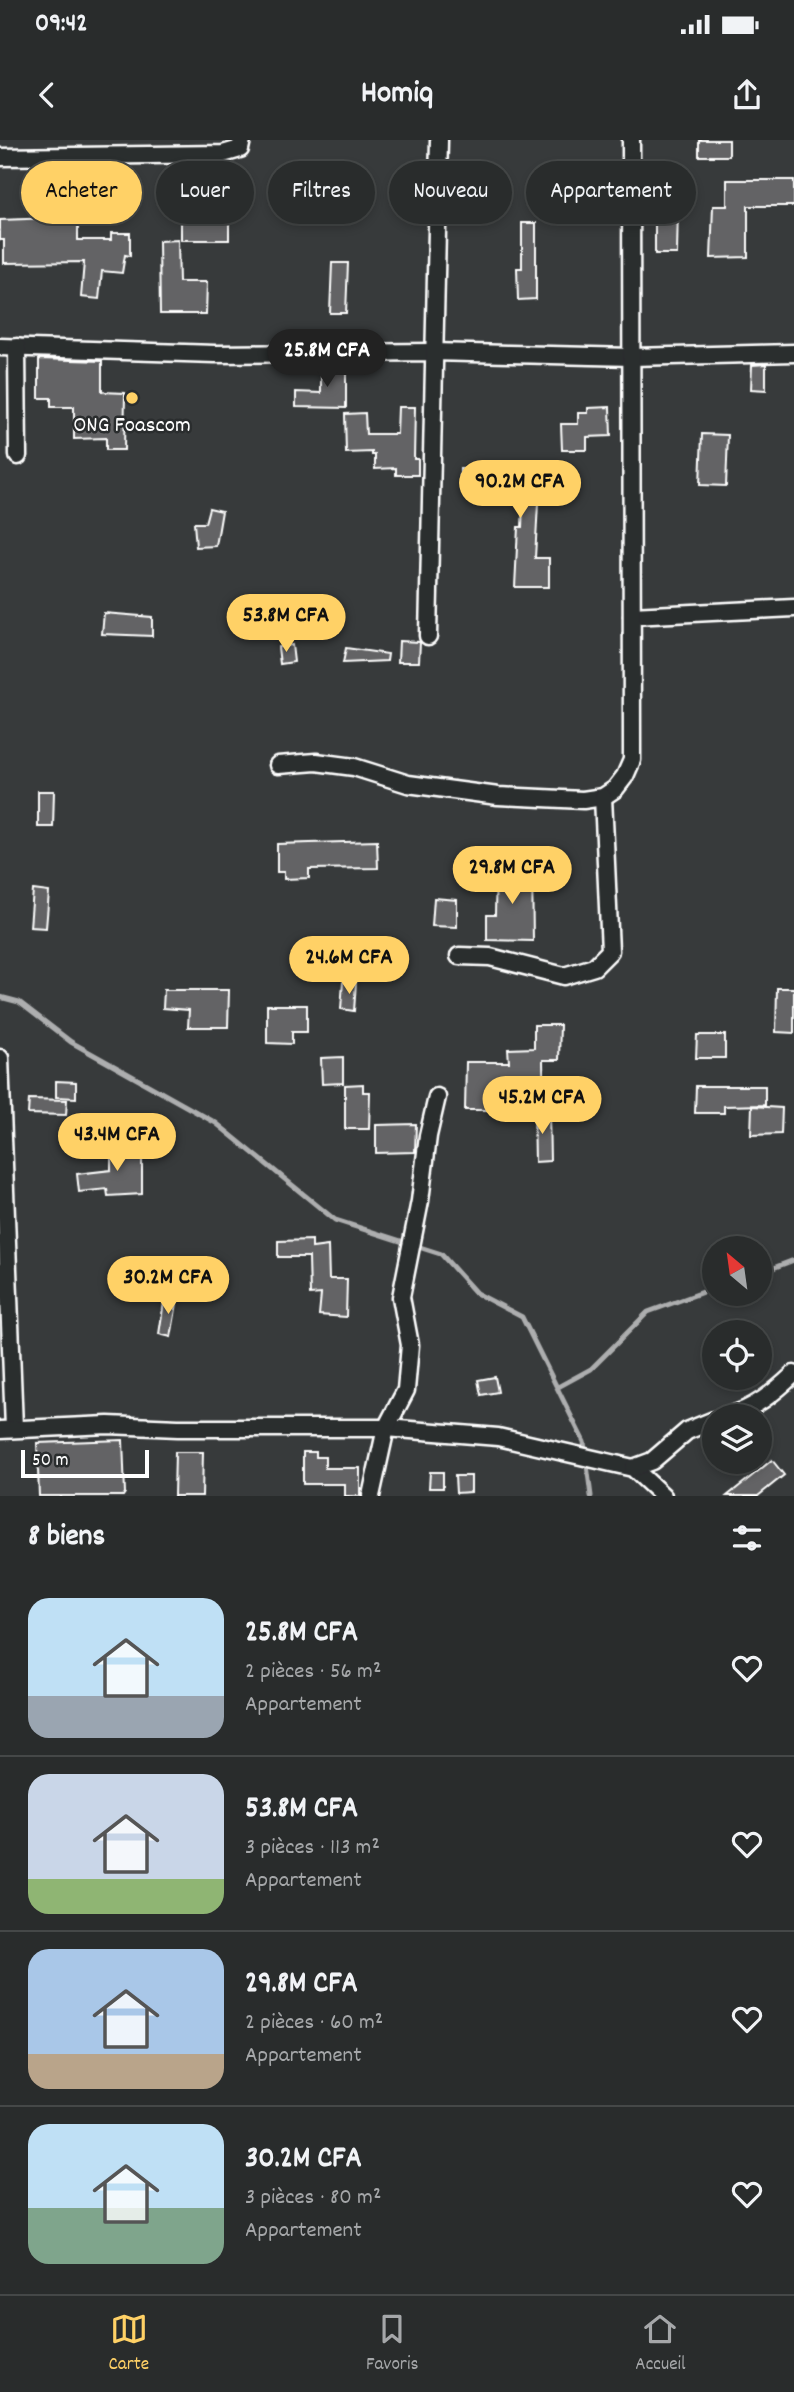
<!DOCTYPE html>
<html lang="fr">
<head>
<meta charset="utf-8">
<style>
  :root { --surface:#292c2c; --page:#313434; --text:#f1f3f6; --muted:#a5a7a9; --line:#454848; --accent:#ffd166 }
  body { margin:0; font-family:Dekko,sans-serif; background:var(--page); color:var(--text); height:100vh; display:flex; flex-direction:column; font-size:26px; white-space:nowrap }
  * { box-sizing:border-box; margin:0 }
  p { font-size:23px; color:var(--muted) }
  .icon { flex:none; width:38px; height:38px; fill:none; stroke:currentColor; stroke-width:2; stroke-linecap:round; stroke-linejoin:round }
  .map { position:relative; height:1356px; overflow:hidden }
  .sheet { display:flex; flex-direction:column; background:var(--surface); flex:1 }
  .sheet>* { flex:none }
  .top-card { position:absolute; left:21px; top:21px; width:752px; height:63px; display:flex; gap:14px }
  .needle { width:46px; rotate:331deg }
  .tools { position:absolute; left:702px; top:1096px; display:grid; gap:14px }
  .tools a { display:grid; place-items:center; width:70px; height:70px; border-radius:50%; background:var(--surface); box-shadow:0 4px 10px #0003,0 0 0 2px var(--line); font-size:35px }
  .scale { position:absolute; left:21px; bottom:18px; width:128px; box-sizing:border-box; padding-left:7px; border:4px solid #fff; border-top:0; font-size:19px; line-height:24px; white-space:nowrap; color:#fff; -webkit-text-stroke:5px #2a2d2e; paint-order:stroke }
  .price { position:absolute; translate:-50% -60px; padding:0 16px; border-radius:24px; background:var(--accent); color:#111; font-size:23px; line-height:46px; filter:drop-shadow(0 2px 4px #0008) }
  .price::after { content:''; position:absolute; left:50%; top:42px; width:21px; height:16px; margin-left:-10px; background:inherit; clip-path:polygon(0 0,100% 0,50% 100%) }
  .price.current { background:#222; color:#fff }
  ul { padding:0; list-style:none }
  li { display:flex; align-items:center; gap:21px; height:175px; padding:0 28px }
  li+li { border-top:2px solid var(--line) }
  li span { display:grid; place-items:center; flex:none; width:196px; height:140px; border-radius:21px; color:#555 }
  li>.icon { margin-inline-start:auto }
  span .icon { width:84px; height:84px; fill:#fffc; stroke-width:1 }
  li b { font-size:30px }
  h2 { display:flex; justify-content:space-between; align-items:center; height:84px; padding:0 28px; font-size:30px }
  .chip { padding:0 24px; border-radius:32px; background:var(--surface); box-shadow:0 4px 10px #0003,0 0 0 2px var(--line); font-size:24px; line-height:63px }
  .chip.current { background:var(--accent); color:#111 }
  .status { display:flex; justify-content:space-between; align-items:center; height:49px; padding:0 35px; background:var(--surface); direction:ltr }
  .status svg { height:19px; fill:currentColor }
  header { display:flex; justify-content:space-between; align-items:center; height:91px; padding:0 28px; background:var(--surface); font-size:32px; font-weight:800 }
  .dock { display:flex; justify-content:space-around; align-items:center; height:98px; border-top:2px solid var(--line); background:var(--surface); font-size:19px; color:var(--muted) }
  .dock a { display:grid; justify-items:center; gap:4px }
  .dock .current { color:var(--accent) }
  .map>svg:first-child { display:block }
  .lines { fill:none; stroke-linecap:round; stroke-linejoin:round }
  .stream { stroke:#adaeaf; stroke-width:5 }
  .building { fill:#636465; stroke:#fff; stroke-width:2 }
  .street-casing { stroke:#fff; stroke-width:21 }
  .street { stroke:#2a2d2e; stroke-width:16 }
  .poi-dot { fill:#ffd166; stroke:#2a2d2e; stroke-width:2.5 }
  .labels { text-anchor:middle; stroke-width:5; stroke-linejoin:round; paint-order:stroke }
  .poi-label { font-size:23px; fill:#fff; stroke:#2a2d2e }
</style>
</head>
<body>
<div class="status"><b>09:42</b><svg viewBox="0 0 49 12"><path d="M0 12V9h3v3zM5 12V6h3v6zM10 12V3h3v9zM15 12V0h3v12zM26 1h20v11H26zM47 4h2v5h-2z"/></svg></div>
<header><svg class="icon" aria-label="back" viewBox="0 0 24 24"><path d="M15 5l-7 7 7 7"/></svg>Homiq<svg class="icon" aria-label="share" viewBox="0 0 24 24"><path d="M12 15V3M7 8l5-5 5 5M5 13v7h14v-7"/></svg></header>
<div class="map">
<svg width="794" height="1356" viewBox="0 0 794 1356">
  <rect width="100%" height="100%" fill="#373a3b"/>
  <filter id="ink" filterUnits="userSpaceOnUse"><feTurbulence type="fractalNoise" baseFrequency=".0143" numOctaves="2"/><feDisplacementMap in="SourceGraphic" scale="14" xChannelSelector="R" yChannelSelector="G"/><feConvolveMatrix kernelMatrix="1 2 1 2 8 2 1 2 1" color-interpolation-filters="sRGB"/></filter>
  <g filter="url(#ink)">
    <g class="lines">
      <g class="stream">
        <path d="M0,857L19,862L71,902L216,983L335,1080L441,1114L476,1153L522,1177L584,1302L591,1356"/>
        <path d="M760,1133L794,1120"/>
        <path d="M558,1247L591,1229L648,1172L714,1148"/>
      </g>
    </g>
    <g class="building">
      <rect x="699" y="0" width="30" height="16"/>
      <path d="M117,29H131V59L118,60Z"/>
      <path d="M727,40H794V66H748V117L711,118L713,66H727Z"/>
      <path d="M655,66H678L677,114H655Z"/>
      <path d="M54,78H78V100H111V93H130V116L125,115L122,133L102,131L99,159L81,157L84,122L4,123V100H0V80Z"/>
      <rect x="181" y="80" width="48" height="20"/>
      <path d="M522,83H536V159L518,160L517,128H522Z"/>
      <path d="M178,100L179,142H207L206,174H160L159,101Z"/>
      <path d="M332,123H348L346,173H330Z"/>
      <path d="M39,219L102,221V252L125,253L124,310H106V298L74,299V267H51V258H39Z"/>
      <path d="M346,223V268L296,267V252L321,253V224Z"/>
      <path d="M766,224V250L751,249L752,225Z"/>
      <path d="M398,267H415L414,319H418V335H396V328L375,329V315H372V312L346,313L345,274L365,273L366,294H397Z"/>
      <path d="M610,267L611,296L587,297V310H562L561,284H578V273H588V268Z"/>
      <path d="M702,294L728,295L726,346L700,345Z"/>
      <path d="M519,326L540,327L535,418H549V447H515L518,387H522L524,344H460V329H519Z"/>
      <path d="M209,368L222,371L216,406L196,407L194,383H205Z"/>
      <path d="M104,473L152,477V496L102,494Z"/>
      <path d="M399,501L420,502L419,522H398Z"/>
      <path d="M292,505L294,522L280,524L278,507Z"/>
      <path d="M346,508L388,514L387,521L343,523Z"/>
      <path d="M38,651H54L53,687H38Z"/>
      <path d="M377,701L378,728L309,729V738L284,739V732H277V704Z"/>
      <path d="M532,727L533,801L487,800V775H495L496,728Z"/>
      <path d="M33,750L49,752L46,788L30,787Z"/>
      <path d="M434,758L457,760V787L432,786Z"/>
      <path d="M343,842H356L354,871L341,869Z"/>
      <path d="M777,848H794V893L776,892Z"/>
      <path d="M164,850H229L228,887H188L189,870L163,868Z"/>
      <path d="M267,865H307V892H292V904L267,903Z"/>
      <path d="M534,885H560L559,920H543L544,970H465L466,922H509L508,909L534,908Z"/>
      <path d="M697,895H725V918H696Z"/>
      <path d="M343,917V943L322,944L321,918Z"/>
      <path d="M56,941L76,942V958L56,957Z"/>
      <path d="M363,944V952H370L369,989H345V945Z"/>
      <path d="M696,946H765V965L724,966V973H695Z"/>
      <path d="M29,959L67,960L66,975L28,974Z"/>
      <path d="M752,966L782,968L781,994L751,995Z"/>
      <path d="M534,970H549L550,1021L535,1022Z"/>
      <path d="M416,984L415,1012L376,1013V985Z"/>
      <path d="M111,1004H142V1054L108,1056L107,1049L79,1052L77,1034L111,1030Z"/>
      <path d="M312,1100V1108L328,1106L329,1139H347L346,1177L319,1175L321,1154L310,1155L309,1117H278V1101Z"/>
      <path d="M165,1155L178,1158L171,1197L159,1194Z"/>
      <path d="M495,1237L498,1252L481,1255L478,1240Z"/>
      <path d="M123,1300L125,1353L123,1356H39L37,1303Z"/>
      <path d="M175,1312H203L202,1356H174Z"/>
      <path d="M303,1312H316V1317H325V1328H360V1356H345V1344H303Z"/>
      <path d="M772,1320L784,1335L758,1356H727Z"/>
      <path d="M430,1332H443V1348H429Z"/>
      <path d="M455,1336H471V1352L456,1353Z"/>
    </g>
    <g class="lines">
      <defs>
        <g id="street">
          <path d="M0,17L223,14L240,9L242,0"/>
          <path d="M0,207L215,214L433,212L632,217L794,213"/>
          <path d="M17,207L18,316"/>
          <path d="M632,476L794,468"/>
          <path d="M428,496L439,0"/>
          <path d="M278,625L316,622L354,627L408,644L498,656L583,660L603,657L615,649L625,636L632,620L631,0"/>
          <path d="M459,816L490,817L564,836L594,827L610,811L603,657"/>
          <path d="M0,918L14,1288"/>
          <path d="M728,1276C754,1269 775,1252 794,1234"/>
          <path d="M0,1290L108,1285L178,1288H386L498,1297L633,1328L663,1356"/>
          <path d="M633,1328L652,1321L687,1291L714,1280"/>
          <path d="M371,1356L386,1288L406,1250L410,1205L401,1157L420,1061L428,996L437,957"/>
        </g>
      </defs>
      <use href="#street" class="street-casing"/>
      <use href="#street" class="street"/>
    </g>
  </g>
  <circle class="poi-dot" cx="132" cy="258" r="7"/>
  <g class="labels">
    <g class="poi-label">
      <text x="132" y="291">ONG Foascom</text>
    </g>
  </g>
</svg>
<div class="tools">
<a><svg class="needle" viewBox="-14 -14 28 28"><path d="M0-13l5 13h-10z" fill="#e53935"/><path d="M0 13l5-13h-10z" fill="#a5a7a9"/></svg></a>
<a><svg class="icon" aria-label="locate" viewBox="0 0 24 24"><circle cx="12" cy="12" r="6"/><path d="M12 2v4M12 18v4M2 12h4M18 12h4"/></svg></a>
<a><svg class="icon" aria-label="layers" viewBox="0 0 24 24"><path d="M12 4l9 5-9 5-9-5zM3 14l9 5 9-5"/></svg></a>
</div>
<div class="scale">50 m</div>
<b class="price current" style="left:327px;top:249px">25.8M CFA</b>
<b class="price" style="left:520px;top:380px">90.2M CFA</b>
<b class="price" style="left:286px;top:514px">53.8M CFA</b>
<b class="price" style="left:512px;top:766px">29.8M CFA</b>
<b class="price" style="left:349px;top:856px">24.6M CFA</b>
<b class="price" style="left:542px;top:996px">45.2M CFA</b>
<b class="price" style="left:117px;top:1033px">43.4M CFA</b>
<b class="price" style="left:168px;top:1176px">30.2M CFA</b>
<div class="top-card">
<a class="chip current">Acheter</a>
<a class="chip">Louer</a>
<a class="chip">Filtres</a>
<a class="chip">Nouveau</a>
<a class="chip">Appartement</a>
</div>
</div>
<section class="sheet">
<h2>8 biens<svg class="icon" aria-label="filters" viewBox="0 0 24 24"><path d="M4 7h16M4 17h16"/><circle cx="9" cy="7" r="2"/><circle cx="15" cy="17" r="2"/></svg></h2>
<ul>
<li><span style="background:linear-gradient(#bfe0f5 70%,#9aa5b1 0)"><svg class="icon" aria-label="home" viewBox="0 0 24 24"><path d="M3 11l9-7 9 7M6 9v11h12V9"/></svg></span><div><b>25.8M CFA</b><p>2 pièces · 56 m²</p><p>Appartement</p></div><svg class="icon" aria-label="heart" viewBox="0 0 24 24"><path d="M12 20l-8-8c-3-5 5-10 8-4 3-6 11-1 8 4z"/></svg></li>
<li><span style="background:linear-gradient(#c9d6e8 75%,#8fb573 0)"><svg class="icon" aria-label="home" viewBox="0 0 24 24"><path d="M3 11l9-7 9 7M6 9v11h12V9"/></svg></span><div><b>53.8M CFA</b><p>3 pièces · 113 m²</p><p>Appartement</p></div><svg class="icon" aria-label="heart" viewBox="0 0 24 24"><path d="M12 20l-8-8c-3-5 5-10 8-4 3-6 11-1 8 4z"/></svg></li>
<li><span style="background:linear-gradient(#a9c7e8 75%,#b9a48a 0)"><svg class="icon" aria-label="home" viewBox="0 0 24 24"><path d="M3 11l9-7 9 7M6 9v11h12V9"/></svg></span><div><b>29.8M CFA</b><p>2 pièces · 60 m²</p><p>Appartement</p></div><svg class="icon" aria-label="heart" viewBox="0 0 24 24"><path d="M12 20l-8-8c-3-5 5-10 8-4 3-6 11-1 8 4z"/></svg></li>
<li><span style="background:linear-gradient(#bfe0f5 60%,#7fa58c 0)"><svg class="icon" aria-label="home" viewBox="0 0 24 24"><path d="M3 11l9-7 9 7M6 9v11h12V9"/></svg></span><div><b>30.2M CFA</b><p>3 pièces · 80 m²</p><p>Appartement</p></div><svg class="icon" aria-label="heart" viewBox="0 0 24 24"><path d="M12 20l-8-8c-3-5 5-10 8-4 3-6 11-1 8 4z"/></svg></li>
</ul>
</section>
<nav class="dock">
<a class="current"><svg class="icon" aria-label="map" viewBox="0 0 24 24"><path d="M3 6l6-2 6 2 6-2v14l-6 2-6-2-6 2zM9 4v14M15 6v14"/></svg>Carte</a>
<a><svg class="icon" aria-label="saved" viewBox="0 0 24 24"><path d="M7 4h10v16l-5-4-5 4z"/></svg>Favoris</a>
<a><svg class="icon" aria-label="home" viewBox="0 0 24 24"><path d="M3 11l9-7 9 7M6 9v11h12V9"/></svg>Accueil</a>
</nav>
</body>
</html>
